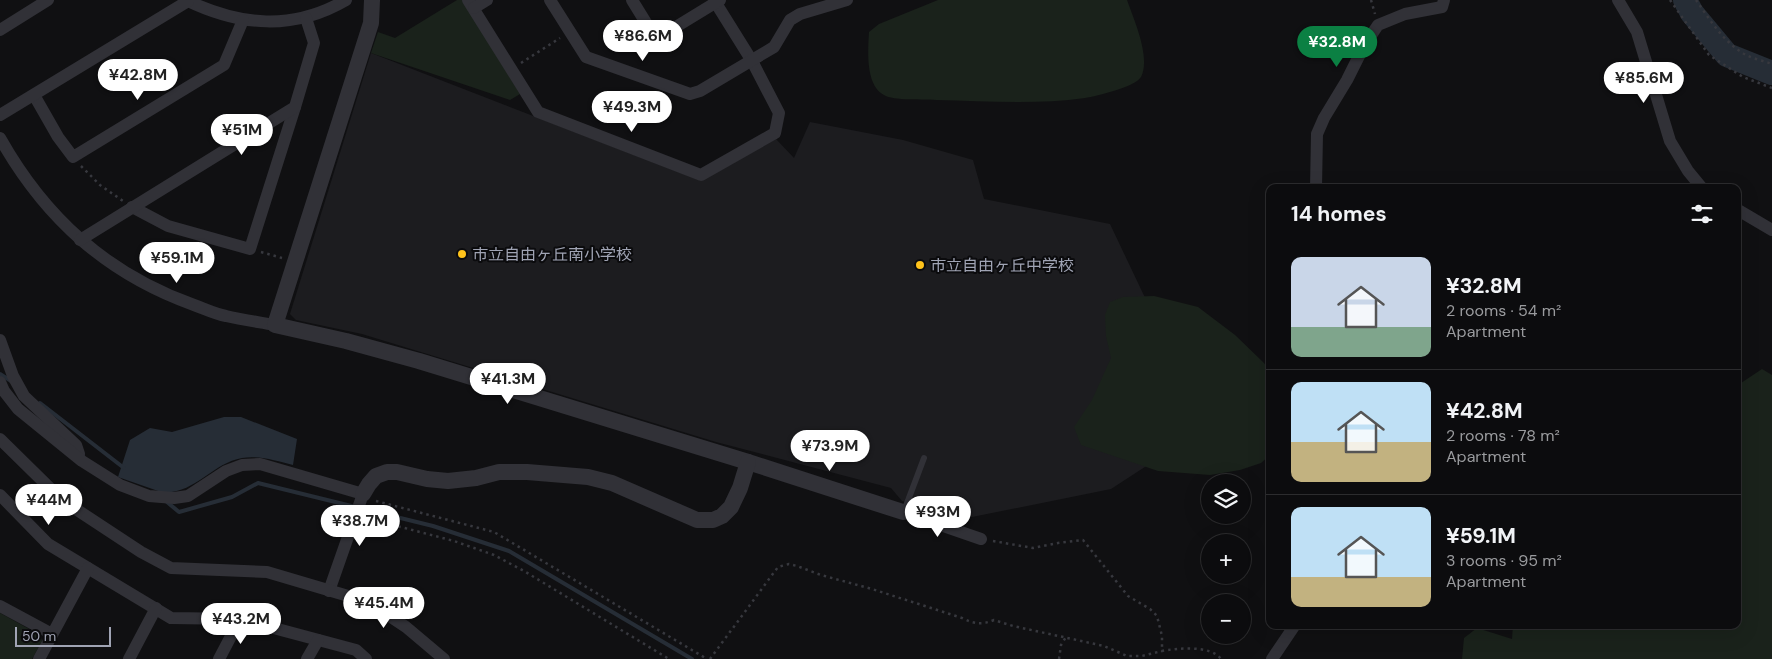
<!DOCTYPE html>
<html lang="en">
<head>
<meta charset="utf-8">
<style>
  :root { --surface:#0c0c0e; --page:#1a1a1c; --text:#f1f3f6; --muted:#9a9b9e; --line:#2c2c2e; --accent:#0b8043 }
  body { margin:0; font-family:"DM Sans","Noto Sans JP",sans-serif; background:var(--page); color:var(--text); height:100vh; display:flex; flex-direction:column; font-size:19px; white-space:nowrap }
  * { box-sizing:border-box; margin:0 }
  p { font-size:16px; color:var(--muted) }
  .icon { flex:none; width:28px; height:28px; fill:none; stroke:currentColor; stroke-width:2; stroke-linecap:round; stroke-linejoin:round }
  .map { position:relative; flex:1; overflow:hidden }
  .side { position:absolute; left:1266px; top:184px; width:475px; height:445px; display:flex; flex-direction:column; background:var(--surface); border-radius:10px; box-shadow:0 5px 20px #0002,0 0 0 1px var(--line) }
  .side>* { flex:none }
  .tools { position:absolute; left:1201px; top:474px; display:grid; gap:10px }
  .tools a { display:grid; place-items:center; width:50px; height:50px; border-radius:50%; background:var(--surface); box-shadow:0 5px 20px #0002,0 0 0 1px var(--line); font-size:25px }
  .scale { position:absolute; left:15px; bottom:12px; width:96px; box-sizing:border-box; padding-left:5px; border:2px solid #a0a4b4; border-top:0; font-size:14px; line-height:18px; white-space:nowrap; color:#a0a4b4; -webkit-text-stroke:4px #0b0b0d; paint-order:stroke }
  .price { position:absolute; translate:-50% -42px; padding:0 11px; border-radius:18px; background:#fff; color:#222; font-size:16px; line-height:32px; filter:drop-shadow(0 1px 2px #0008) }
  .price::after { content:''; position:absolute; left:50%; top:30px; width:15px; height:11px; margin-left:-8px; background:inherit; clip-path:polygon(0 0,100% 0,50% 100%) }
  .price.on { background:var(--accent); color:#fff }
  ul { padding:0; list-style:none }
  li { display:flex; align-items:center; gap:15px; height:125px; padding:0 25px }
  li+li { border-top:1px solid var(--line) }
  li span { display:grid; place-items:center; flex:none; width:140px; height:100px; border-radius:10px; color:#555 }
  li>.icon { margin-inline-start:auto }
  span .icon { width:60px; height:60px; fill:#fffc; stroke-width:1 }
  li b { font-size:21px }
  h2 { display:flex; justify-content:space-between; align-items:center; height:60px; padding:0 25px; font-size:21px }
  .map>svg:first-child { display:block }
  .built { fill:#1c1c1f }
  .green { fill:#1a221b }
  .water { fill:#262d36 }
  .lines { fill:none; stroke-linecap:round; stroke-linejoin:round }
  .stream { stroke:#262d36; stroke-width:4 }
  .river { stroke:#262d36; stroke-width:24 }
  .path { stroke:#37383e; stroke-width:2.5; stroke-dasharray:2.5 4; stroke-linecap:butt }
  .service { stroke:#313137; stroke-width:6 }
  .minor { stroke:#313137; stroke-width:12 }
  .tertiary { stroke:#313137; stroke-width:16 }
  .poi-dot { fill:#ffc31b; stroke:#0b0b0d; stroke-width:2 }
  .labels { text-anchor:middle; stroke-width:4; stroke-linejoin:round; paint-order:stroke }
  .poi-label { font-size:16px; fill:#a0a4b4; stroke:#0b0b0d; text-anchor:start }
</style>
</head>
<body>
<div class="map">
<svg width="1772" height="659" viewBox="0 0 1772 659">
  <rect width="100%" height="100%" fill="#101012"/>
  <path class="built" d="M371,53L701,181L776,139L794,158L810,122L903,140L973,160L984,199L1110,224L1167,344L1174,448L1111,489L967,518L902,501L891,488L716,442L362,334L296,320L290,314Z"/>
  <g class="green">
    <path d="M457,0H462L520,94L510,100L371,53L378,32L395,38Z"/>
    <path d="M938,0H1127C1134,20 1151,57 1141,77C1135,87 1097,96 1085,98C1036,105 985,101 936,100C924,99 893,101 884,95C865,85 868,50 869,32L879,24Z"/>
    <path d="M1154,296L1198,307L1235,335L1264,363L1270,372V455L1261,463L1240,470L1210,475L1158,471L1081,445L1074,427L1092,400L1111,358L1106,336L1105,315L1110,302L1123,297Z"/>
    <path d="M1762,369L1772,375V659H1462L1464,638L1477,628L1512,639L1513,625H1738V385Z"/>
    <path d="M0,613L40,635L42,641L32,659H0Z"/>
  </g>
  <path class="water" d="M224,417H241L297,439L293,465C277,461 259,455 242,458C212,463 193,496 161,492L118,477L130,440L150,428L172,432Z"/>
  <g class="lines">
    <g class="stream">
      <path d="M0,374L11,381"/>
      <path d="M40,403L124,468"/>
      <path d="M167,502L179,512L232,497L258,483L433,526L509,551L692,659"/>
    </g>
    <path class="river" d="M1685,0L1692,13L1727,55L1772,73"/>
    <g class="path">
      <path d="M1371,0L1375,14"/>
      <path d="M1670,0L1709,55L1743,77L1772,88"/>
      <path d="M1696,0C1710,20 1724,43 1746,55C1754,59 1764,61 1772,64"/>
      <path d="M521,63L560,38"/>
      <path d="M81,166L100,185L123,201"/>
      <path d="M261,252L282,258"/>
      <path d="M376,501L494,532L707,659"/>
      <path d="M367,518L454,541L494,555L524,571L669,659"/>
      <path d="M993,541L1033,548L1058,543L1083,540L1128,596L1150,609L1157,616L1162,636V651C1177,648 1211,645 1221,659"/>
      <path d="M710,659L778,567L789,564L797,566L821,575L872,589L962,618C974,624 982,625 994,620L1013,626L1104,646L1127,656H1142L1162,651"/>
      <path d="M1059,659L1061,645L1066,637"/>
    </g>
    <path class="service" d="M904,511L924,458"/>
    <g class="minor">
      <path d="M186,0C240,26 293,31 346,0"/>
      <path d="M468,0L538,112L701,175L775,133L779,113L752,61L714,0"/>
      <path d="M550,0L586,57L690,94L700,91L774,47L790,20L800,14L847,0"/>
      <path d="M632,0L656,39L720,0"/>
      <path d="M1618,0L1637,32L1670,141L1688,171L1702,188"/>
      <path d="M474,8L487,0"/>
      <path d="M0,30L48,0"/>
      <path d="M34,95L58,137L73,157L224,65L243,20"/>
      <path d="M0,115L188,1"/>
      <path d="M0,138C45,218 107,274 194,305C205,309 215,314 226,316C242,320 259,322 275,325"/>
      <path d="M1316,188L1317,134L1324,118L1347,80L1364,46L1378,25L1405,14L1442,7L1444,0"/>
      <path d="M132,207L168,226L250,249L295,107"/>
      <path d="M1738,210L1772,230"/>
      <path d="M80,240L295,107L314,43L306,18"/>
      <path d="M0,340L13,376L24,396L76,445L79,454"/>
      <path d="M0,382L4,391L18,409L82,461L120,485L149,496L174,498L188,496L226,471L242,465L260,464L363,494L329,591"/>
      <path d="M0,439L62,500L141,552L171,568L267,572L355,598L379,609L406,627L444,659"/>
      <path d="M0,495L48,544L171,618L240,619L356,650L366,659"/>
      <path d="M903,512L981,539"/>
      <path d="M0,606L52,634"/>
      <path d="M39,659L88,568"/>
      <path d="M129,659L156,608"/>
      <path d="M219,659L240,619"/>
      <path d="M307,659L318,640"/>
      <path d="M1272,659L1295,625"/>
    </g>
    <g class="tertiary">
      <path d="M372,0L371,23L275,325L346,341L419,361L748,462L903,512"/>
      <path d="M363,494L369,484L376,476L387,472H397L427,479L448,481L476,478L499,472H527L588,477L612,483L697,520H713L722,516L731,507L740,488L748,462"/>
    </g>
  </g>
  <g class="poi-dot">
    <circle cx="462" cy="254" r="5"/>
    <circle cx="920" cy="265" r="5"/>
  </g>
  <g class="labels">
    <g class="poi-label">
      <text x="472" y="260">市立自由ヶ丘南小学校</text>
      <text x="930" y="271">市立自由ヶ丘中学校</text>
    </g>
  </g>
</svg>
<div class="tools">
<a><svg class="icon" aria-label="layers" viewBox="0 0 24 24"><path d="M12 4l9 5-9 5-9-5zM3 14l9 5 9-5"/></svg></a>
<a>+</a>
<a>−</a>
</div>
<div class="scale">50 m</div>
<b class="price" style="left:643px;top:62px">¥86.6M</b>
<b class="price on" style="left:1337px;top:68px">¥32.8M</b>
<b class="price" style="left:138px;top:101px">¥42.8M</b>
<b class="price" style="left:1644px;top:104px">¥85.6M</b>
<b class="price" style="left:632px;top:133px">¥49.3M</b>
<b class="price" style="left:242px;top:156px">¥51M</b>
<b class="price" style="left:177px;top:284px">¥59.1M</b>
<b class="price" style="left:508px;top:405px">¥41.3M</b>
<b class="price" style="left:830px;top:472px">¥73.9M</b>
<b class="price" style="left:49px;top:526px">¥44M</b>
<b class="price" style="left:938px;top:538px">¥93M</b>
<b class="price" style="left:360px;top:547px">¥38.7M</b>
<b class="price" style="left:384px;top:629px">¥45.4M</b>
<b class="price" style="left:241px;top:645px">¥43.2M</b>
<section class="side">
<h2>14 homes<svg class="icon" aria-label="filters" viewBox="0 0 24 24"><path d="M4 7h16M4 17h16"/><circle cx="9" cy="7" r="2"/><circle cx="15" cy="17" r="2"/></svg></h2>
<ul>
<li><span style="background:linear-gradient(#c9d6e8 70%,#7fa58c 0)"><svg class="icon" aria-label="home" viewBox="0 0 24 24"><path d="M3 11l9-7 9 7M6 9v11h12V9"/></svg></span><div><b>¥32.8M</b><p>2 rooms · 54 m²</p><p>Apartment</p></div></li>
<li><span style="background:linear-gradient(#bfe0f5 60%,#c2b280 0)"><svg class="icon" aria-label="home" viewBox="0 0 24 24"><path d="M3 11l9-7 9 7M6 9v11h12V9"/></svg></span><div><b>¥42.8M</b><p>2 rooms · 78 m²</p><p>Apartment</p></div></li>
<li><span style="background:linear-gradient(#bfe0f5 70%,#c2b280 0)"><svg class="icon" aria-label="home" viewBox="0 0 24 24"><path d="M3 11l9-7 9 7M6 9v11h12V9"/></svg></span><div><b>¥59.1M</b><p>3 rooms · 95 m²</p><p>Apartment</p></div></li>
</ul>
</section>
</div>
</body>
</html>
